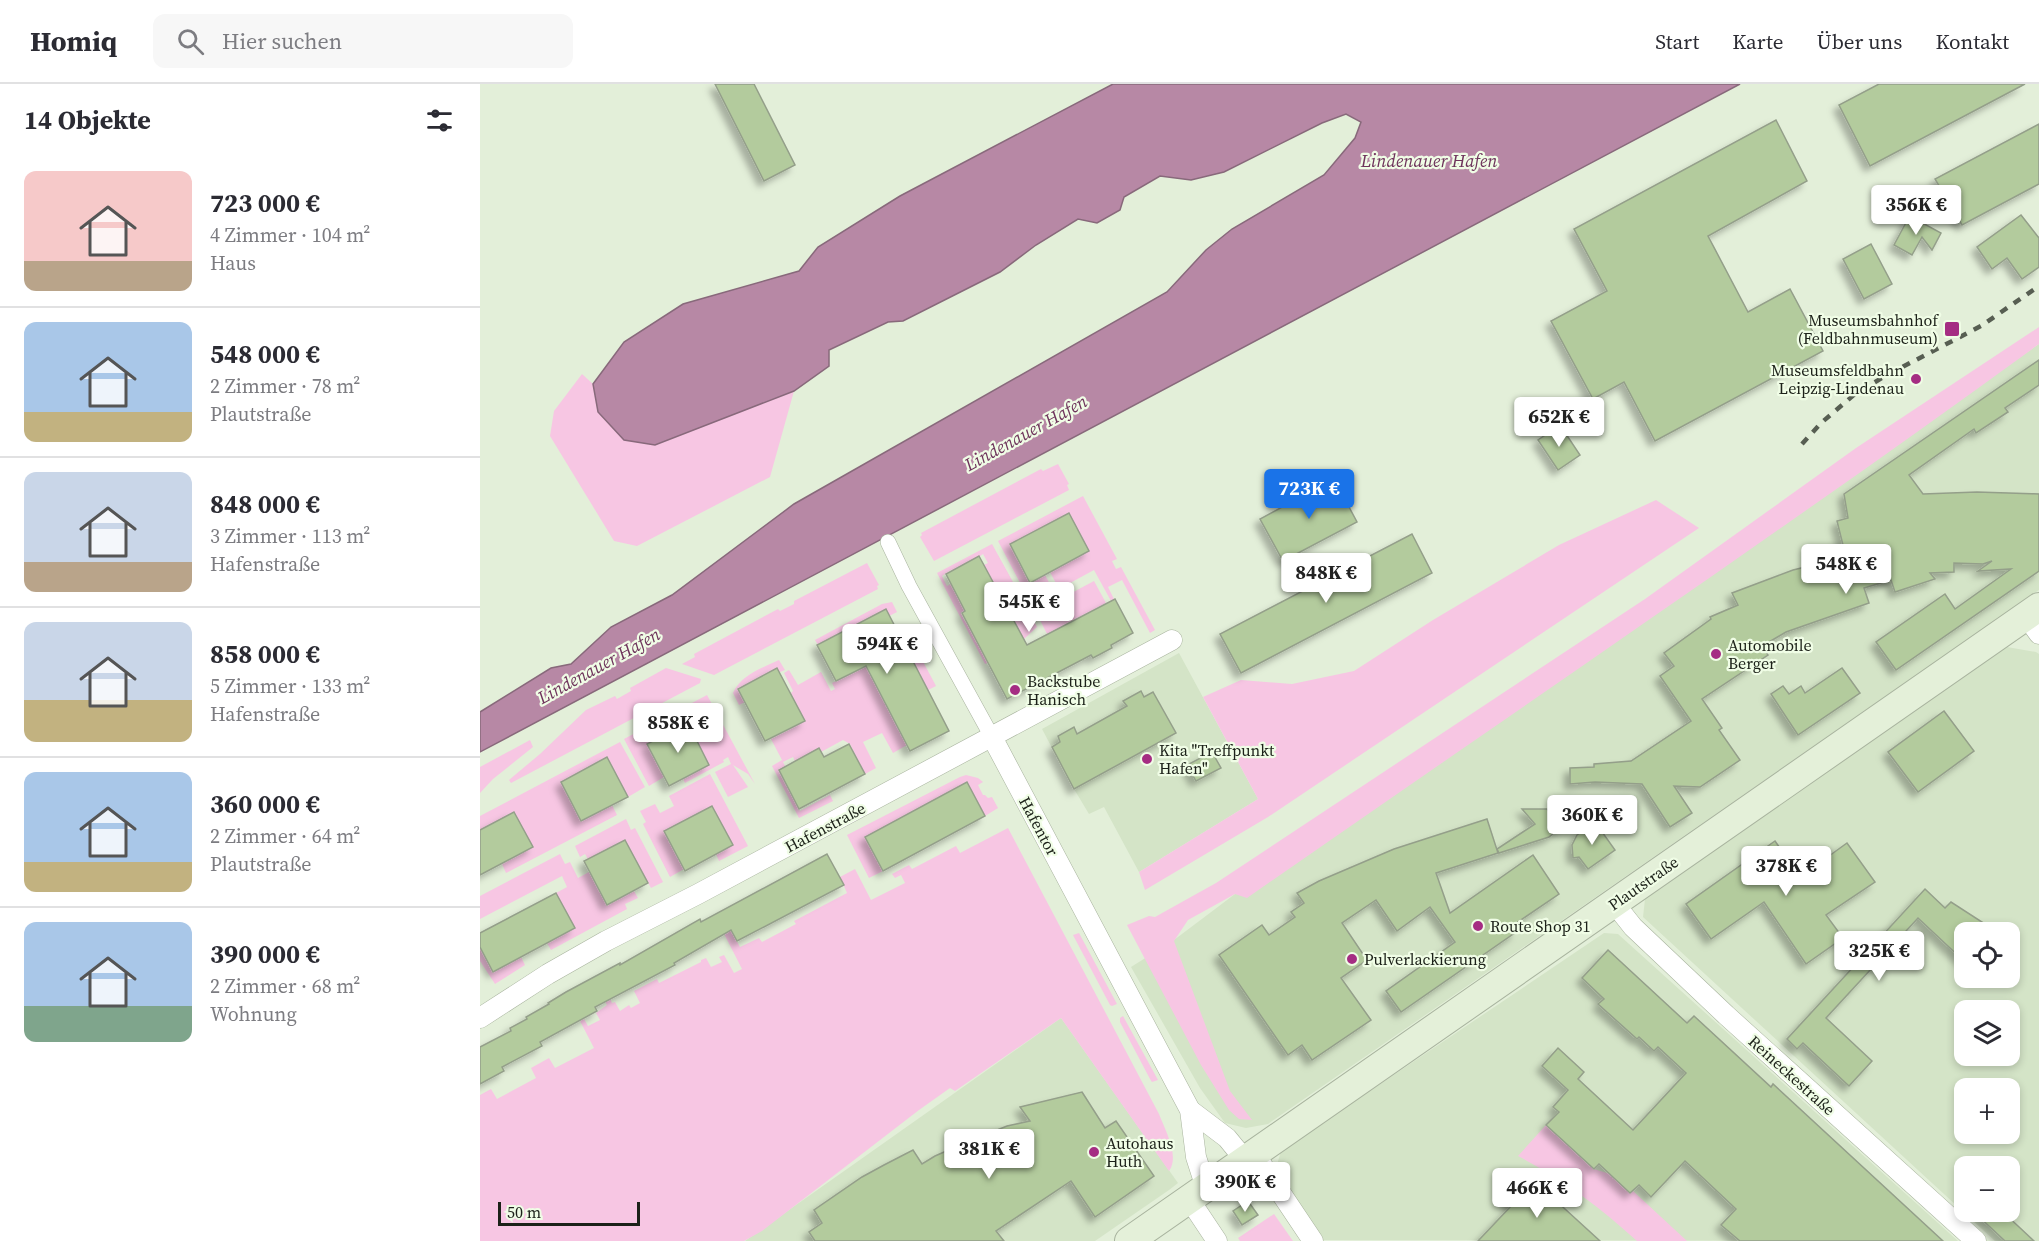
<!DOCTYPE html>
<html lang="de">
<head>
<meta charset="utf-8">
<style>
  :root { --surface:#fff; --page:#f7f7f7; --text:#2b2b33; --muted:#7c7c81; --line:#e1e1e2; --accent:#1a73e8 }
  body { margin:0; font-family:"Source Serif 4",serif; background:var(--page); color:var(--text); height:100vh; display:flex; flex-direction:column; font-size:22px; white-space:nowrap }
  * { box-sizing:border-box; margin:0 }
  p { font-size:20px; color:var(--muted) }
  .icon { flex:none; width:33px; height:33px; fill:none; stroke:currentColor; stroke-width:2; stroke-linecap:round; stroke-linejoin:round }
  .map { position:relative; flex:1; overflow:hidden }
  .side { display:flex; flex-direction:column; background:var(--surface); width:480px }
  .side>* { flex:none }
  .tools { position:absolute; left:1474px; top:838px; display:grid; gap:12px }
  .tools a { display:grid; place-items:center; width:66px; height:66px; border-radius:12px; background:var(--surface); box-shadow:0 3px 9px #0003; font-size:30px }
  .scale { position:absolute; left:18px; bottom:15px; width:142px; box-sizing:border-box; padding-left:6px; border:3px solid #1c2119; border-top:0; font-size:16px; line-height:21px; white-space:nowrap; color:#1c2119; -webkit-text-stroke:4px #f0fde6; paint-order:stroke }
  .price { position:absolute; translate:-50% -51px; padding:0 14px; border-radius:6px; background:#fff; color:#222; font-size:20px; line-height:39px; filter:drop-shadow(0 2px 3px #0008) }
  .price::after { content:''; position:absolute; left:50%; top:36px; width:18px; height:14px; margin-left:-9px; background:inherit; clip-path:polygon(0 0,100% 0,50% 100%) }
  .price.current { background:var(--accent); color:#fff }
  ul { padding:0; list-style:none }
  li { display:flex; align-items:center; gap:18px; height:150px; padding:0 24px }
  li+li { border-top:2px solid var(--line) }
  li span { display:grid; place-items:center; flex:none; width:168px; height:120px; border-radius:12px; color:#555 }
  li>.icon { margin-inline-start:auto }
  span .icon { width:72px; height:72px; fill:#fffc; stroke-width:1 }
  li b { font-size:26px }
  h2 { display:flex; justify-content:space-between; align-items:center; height:72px; padding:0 24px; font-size:26px }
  header { display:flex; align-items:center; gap:36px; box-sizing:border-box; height:84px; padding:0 30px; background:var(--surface); border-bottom:2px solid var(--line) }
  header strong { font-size:28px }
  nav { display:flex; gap:33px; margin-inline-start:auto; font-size:21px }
  .search { width:420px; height:54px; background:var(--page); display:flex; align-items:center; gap:15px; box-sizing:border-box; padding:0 21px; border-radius:12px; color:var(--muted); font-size:22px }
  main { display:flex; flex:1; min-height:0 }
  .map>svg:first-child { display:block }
  .built { fill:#d4e4c7; fill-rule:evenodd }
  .green { fill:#f7c6e3 }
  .water { fill:#b788a5; stroke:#88697b; stroke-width:1.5 }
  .building { fill:#b3cb9d; stroke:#949f8a; stroke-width:1.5; filter:url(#shadow) }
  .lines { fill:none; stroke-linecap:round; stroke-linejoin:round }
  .pedestrian-casing { stroke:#a8b39e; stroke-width:16 }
  .minor-casing { stroke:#a8b39e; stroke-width:21 }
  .secondary-casing { stroke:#a8b39e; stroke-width:30 }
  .pedestrian { stroke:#fff; stroke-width:15 }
  .minor { stroke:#fff; stroke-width:20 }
  .secondary { stroke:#e4f0d9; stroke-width:28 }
  .rail { stroke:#575e52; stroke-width:4.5; stroke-dasharray:8 8; stroke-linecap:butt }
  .poi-dot { fill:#a52d83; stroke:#f0fde6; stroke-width:2 }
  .labels { text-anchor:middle; stroke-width:4.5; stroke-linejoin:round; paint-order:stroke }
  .poi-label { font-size:16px; fill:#1c2119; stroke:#f0fde6; text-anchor:start }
  .street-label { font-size:16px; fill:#1c2119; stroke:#f0fde6 }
  .water-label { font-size:18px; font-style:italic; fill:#6e335b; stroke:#f0fde6 }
</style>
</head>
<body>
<header>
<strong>Homiq</strong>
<div class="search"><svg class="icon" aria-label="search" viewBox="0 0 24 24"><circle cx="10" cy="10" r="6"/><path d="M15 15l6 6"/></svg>Hier suchen</div>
<nav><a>Start</a><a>Karte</a><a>Über uns</a><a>Kontakt</a></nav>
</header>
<main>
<section class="side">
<h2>14 Objekte<svg class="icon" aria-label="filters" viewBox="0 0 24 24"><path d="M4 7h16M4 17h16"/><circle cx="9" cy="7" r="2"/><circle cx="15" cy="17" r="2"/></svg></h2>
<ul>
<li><span style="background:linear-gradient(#f6c9c9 75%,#b9a48a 0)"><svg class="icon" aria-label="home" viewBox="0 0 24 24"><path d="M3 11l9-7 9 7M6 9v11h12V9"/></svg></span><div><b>723 000 €</b><p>4 Zimmer · 104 m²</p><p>Haus</p></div></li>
<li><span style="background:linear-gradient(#a9c7e8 75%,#c2b280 0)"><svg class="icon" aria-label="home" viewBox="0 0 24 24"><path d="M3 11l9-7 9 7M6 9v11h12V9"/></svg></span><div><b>548 000 €</b><p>2 Zimmer · 78 m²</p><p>Plautstraße</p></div></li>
<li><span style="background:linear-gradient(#c9d6e8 75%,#b9a48a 0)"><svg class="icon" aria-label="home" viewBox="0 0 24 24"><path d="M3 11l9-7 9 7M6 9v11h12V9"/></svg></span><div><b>848 000 €</b><p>3 Zimmer · 113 m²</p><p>Hafenstraße</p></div></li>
<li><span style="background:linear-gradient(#c9d6e8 65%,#c2b280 0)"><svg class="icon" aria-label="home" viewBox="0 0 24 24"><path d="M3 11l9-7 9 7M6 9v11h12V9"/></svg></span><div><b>858 000 €</b><p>5 Zimmer · 133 m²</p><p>Hafenstraße</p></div></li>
<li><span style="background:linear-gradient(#a9c7e8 75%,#c2b280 0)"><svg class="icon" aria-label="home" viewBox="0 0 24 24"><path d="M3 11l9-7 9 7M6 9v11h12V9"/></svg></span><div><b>360 000 €</b><p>2 Zimmer · 64 m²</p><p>Plautstraße</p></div></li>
<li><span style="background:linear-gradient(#a9c7e8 70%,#7fa58c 0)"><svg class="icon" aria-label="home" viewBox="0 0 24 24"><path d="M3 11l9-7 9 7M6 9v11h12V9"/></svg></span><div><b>390 000 €</b><p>2 Zimmer · 68 m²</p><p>Wohnung</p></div></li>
</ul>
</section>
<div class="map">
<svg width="1559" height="1157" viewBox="0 0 1559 1157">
  <defs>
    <filter id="shadow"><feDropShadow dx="-5.5" dy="5.5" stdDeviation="3" flood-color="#0004"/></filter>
  </defs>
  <rect width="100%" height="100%" fill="#e3efd9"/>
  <g class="built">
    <path d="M1559,260V506L788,1040L766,1044L745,1039L720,1004L651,883L694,856L755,810Z"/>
    <path d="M1527,563L1556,568L1559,570V1157H1515L1163,833L1165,815ZM1485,849H1530V894H1485ZM1485,927H1530V972H1485ZM1485,1005H1530V1050H1485ZM1485,1083H1530V1128H1485Z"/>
    <path d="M699,569L778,715L659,788L624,723L609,730L594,705L562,645Z"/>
    <path d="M1124,849L1138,850L1478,1157L843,1156L802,1101L797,1081L801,1067Z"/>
    <path d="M581,934L698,1099L689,1106L615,1157H265Z"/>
  </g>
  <g class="green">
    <path d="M1559,243V260C1298,450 1031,630 767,814L755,810L708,836L694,857L750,1007L772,1036L759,1035L749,1026L721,981L647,841L669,832L675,833L736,799L1165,515L1376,364Z"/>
    <path d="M102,290L113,300L118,328L175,361L314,307L290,393L157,462L134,457L70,352L74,327Z"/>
    <path d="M578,380L589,400L587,401L589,406L454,477L440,453L442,451L441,449L561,385L563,387Z"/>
    <path d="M603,412L637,475L632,477L636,485L641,483L675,546L670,549L642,496L628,503L634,515L631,517L614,486L579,505L570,488L609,467L589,429L530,460L550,498L565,491L571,502L548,514L518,457Z"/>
    <path d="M1176,416L1219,444L788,733L665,806L659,788L778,715L723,613L761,596L812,600L874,587L953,536L1079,461Z"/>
    <path d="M512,460L533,498L518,506L504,481L508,479L503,470L474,490L471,486L462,492L467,502L471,500L485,527L481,529L485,537L490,535L496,547L492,549L496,556L500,554L507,568L503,570L507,577L511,576L512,577L505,580L457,489Z"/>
    <path d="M387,479L399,501L397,502L398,505L234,591L202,580L215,573L214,570L298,525L300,527L314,520V517Z"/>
    <path d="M614,497L626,519L567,550L556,528Z"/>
    <path d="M535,502L557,543L544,555L520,511Z"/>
    <path d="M412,518L417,528L409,532L338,561L335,556L402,520Z"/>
    <path d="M430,553L456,602L448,606L422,557Z"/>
    <path d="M299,576L305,586L300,588L297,584L258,605L265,618L259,621L253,609C261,591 282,584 299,576Z"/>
    <path d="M386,582L427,661L413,669L402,649L383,658L396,684L385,690L370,660L363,656L341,668L339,664L315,677L313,673L303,678L305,682L299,686L320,727L350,711L353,717L319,734L292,682L302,676L291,655L325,637L311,609L313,607L304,589L309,586L318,601L341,588L351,607L355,605L352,599Z"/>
    <path d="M186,584L221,595L220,599L31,699L29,696L60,670L106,626L135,612L137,615L151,607L150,604Z"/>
    <path d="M227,611L275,700L268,690L253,681L268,703L248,713L235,688L251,680L248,673L243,676L244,678L205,699L203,695L229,681L207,639L168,660L184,693L169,702L144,655Z"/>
    <path d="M50,656L53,663L13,695L0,709V683Z"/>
    <path d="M140,658L165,703L148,713L127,673L81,698L101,737L132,721L137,731L26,789L22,780L53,763L34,729L0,746V732Z"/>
    <path d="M230,690L268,762L239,777L236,770L253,761L232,722L185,747L204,785L190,793L163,740L166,738L160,727L175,720L180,729L194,722L189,712Z"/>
    <path d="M486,691L498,694L503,698L498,701L503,711H505L508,714L512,713L518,724L505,732L487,699L385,753L403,787L389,794L367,751L480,693Z"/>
    <path d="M146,735L151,746L155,744L183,798L171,804L145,756L108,775L105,770L100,773L95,762Z"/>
    <path d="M528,744L679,1030C685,1046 700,1072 689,1087L581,934L475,1007L470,1004L439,1026L282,1147L264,1157H0V1011L11,1005L17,1015L56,994L51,984L69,974L75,984L114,964L100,937L104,935L108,942L120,936L116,929L127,921L121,910L127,908L132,919L135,918L140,927L149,921L151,924L160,919L154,907L177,895L179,899L221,878V876L226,874L231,883L242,878L239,873L244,871L254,889L262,885L238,838L244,834L260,863L279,854L282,858L316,840L314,837L367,809L360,793L375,785L391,816L425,799L421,791L415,794L412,790L429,781L432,785L476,762L480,769Z"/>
    <path d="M80,770L85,780L90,778L98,794L109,788L127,821L154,807L158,814L145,820L147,825L71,866L67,859L95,844L76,809L87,803L82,792L0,835V812Z"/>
    <path d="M599,849L637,920L632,922L630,921L593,851Z"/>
    <path d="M0,863L13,887L41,873L45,881L15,900L0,877Z"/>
    <path d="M643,932L678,996L672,998L670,995L640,938V934Z"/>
    <path d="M1066,1041L1114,1085L1130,1090L1150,1109L1153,1107L1207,1157H1157C1121,1124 1081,1094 1038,1072Z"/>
    <path d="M794,1130L813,1157H760L758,1154Z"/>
  </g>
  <path class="water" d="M633,0H1260L0,668V628L71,584L91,580L131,543L192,511L314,420L687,208L726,166L752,145L844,91L875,54L881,38L866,30L842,39L744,88L711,96L680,92L644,113L640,126L617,139L598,135L556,161L520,188L423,237L408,238L349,266V282L314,307L175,361L144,356L118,328L113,300L144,258L203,220L319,187L338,163L420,112Z"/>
  <g class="building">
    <path d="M235,0H274L315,81L284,97Z"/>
    <path d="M1399,0H1545L1390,82L1359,21Z"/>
    <path d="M1296,36L1327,97L1228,152L1268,228L1310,205L1343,267L1175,357L1144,298L1113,315L1071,237L1127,207L1094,145Z"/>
    <path d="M1559,40V100L1482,141L1455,95Z"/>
    <path d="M1426,130L1461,149L1452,166L1442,153L1432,171L1414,161L1429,133Z"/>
    <path d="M1541,131L1559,154V183L1542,195L1527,174L1512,185L1497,163Z"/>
    <path d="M1391,160L1412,200L1384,215L1363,175Z"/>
    <path d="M1559,276V301L1525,324L1528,328L1496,349L1494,345L1429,391L1443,410L1497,408L1559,410V487L1416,586L1396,558L1465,510L1475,525L1531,485L1498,487L1512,477L1503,480L1474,479V488L1450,489L1455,495L1415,508L1411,496L1384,504L1389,519L1306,548L1282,562L1288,571L1222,615L1242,644L1239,646L1260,676L1220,703L1194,702L1212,729L1190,743L1162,700L1115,698L1090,700V684L1114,683V680L1151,677L1211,637L1180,592L1194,582L1184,569L1231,535L1230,533L1258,521L1252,509L1313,486L1366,473L1357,437L1368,434L1364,410Z"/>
    <path d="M1080,341L1100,371L1078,386L1058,356Z"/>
    <path d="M854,395L877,438L803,477L780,435Z"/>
    <path d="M589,429L609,467L550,499L530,460Z"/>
    <path d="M932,450L952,489L761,589L740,550Z"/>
    <path d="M499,472L547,561L635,515L653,549L631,561L632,564L613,574L611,571L527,615L482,529L485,527L466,490Z"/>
    <path d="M406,525L469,647L430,667L386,582L356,597L337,561Z"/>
    <path d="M297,584L325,637L285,657L258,605Z"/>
    <path d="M1362,584L1380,609L1318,651L1291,610L1303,602L1309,610L1321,602L1325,609Z"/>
    <path d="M661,607L664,613L673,608L696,649L594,705L572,663L580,658L578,652L594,643L597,650L647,622L643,617Z"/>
    <path d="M1464,627L1494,667L1438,708L1408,668Z"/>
    <path d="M208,639L229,681L189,702L167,660Z"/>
    <path d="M369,660L385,690L319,725L299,686L339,664L344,673Z"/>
    <path d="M732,668L741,684L716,697L707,681Z"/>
    <path d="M127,673L148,713L101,737L81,698Z"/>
    <path d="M487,698L505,732L403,787L385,753Z"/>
    <path d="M232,722L253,761L205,787L184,747Z"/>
    <path d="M1042,725H1067L1081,743L1069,753L1019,769L1017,765L1055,740Z"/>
    <path d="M34,728L53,763L0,791V746Z"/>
    <path d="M1007,735L1018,769L956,789L970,829L1053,771L1079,810L1032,842L1036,848L921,928L906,907L975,858L950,823L917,847L896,816L862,839L887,876L861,894L891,936L832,976L822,961L808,971L739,871L782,841L789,851L815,833L811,828L824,819L817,809L839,797L914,765Z"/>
    <path d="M1115,738L1135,766L1108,785L1099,773L1093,774L1092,761L1097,751Z"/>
    <path d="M145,756L168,799L127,821L104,777Z"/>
    <path d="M1295,757L1320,793L1367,759L1395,798L1346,831L1363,854L1326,880L1284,818L1231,855L1206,820Z"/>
    <path d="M347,770L364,801L257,857L251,846L194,879L195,881L115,923L117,927L60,958L62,962L22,983L24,987L0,1000V963L31,947L30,944L47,935L46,933L69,920L68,919L86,908L140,879V881L220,835L221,838Z"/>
    <path d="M1445,805L1465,824L1471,818L1519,849H1485V878L1438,834L1346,934L1392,977L1369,1002L1323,959L1317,965L1307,955Z"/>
    <path d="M76,809L95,844L13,888L0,863V849Z"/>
    <path d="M1128,866L1207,939L1214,932L1291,1003L1293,1000L1463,1157H1260L1241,1141L1256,1125L1205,1077L1171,1113L1159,1101L1150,1109L1119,1080L1114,1085L1066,1041L1079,1028L1073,1023L1088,1006L1062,982L1078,964L1104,988L1098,995L1153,1046L1206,989L1178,963L1174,967L1159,953L1157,955L1118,920L1124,915L1102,894Z"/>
    <path d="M602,1008L625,1044L636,1037L674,1092L615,1133L591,1097L516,1147L524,1157H335L329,1148L342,1139L334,1126L382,1093L404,1081L433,1066L442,1080L455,1072L487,1058L527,1042L550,1037L540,1023Z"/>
    <path d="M1050,1093L1120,1157H998L1032,1121L1027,1117Z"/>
    <path d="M768,1117L778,1131L762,1141L753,1127Z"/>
    <path d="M1494,1128H1523L1554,1157H1525Z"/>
  </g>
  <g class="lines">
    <defs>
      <path id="pedestrian" d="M408,458L429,502L512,653"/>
      <g id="minor">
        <path d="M1546,532L1559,550"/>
        <path d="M512,653L710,1026L716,1073L726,1104"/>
        <path d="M1134,819L1153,843L1246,931L1496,1157"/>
        <path d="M0,934L68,890L126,857L218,810L692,556"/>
        <path d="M710,1026L747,1054L765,1076"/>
        <path d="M774,1069L833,1157"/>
        <path d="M709,1115L737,1157"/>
      </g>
      <path id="secondary" d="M649,1157L1559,523"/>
    </defs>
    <use href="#pedestrian" class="pedestrian-casing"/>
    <use href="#minor" class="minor-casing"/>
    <use href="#secondary" class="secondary-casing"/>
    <use href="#pedestrian" class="pedestrian"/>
    <use href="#minor" class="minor"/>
    <use href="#secondary" class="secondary"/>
    <path class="rail" d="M1322,360L1341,339L1375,310L1407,291L1501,242L1559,202"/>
  </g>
  <g class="poi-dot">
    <rect x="1464" y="237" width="16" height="16" rx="3"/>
    <circle cx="1436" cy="295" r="6"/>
    <circle cx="1236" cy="570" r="6"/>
    <circle cx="535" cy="606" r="6"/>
    <circle cx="667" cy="675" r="6"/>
    <circle cx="998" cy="842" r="6"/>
    <circle cx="872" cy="875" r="6"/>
    <circle cx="614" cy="1068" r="6"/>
  </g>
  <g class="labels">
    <g class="poi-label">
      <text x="1458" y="242" text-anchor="end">Museumsbahnhof<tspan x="1458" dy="18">(Feldbahnmuseum)</tspan></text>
      <text x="1424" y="292" text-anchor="end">Museumsfeldbahn<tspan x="1424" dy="18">Leipzig-Lindenau</tspan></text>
      <text x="1248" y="567">Automobile<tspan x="1248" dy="18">Berger</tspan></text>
      <text x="547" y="603">Backstube<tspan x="547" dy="18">Hanisch</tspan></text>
      <text x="679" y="672">Kita "Treffpunkt<tspan x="679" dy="18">Hafen"</tspan></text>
      <text x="1010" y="848">Route Shop 31</text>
      <text x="884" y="881">Pulverlackierung</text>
      <text x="626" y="1065">Autohaus<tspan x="626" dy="18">Huth</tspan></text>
    </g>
    <g class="street-label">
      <text transform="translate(559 742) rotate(62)" y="6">Hafentor</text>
      <text transform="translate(345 743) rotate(-28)" y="6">Hafenstraße</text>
      <text transform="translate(1163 799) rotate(-35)" y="6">Plautstraße</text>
      <text transform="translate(1312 991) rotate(42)" y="6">Reineckestraße</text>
    </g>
    <g class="water-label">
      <text x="949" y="83">Lindenauer Hafen</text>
      <text transform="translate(546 349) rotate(-29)" y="6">Lindenauer Hafen</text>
      <text transform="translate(119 582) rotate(-29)" y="6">Lindenauer Hafen</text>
    </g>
  </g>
</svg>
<div class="tools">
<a><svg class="icon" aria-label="locate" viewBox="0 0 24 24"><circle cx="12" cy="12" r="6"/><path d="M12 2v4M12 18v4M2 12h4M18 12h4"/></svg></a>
<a><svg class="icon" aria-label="layers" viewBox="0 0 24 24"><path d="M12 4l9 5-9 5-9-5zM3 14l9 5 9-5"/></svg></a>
<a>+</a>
<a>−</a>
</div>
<div class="scale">50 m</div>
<b class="price" style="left:1436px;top:152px">356K €</b>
<b class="price" style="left:1079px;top:364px">652K €</b>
<b class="price current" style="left:829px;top:436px">723K €</b>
<b class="price" style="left:1366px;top:511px">548K €</b>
<b class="price" style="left:846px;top:520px">848K €</b>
<b class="price" style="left:549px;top:549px">545K €</b>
<b class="price" style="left:407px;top:591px">594K €</b>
<b class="price" style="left:198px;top:670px">858K €</b>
<b class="price" style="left:1112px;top:762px">360K €</b>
<b class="price" style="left:1306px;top:813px">378K €</b>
<b class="price" style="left:1399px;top:898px">325K €</b>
<b class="price" style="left:509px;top:1096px">381K €</b>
<b class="price" style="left:765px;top:1129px">390K €</b>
<b class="price" style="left:1057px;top:1135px">466K €</b>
</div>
</main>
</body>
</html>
